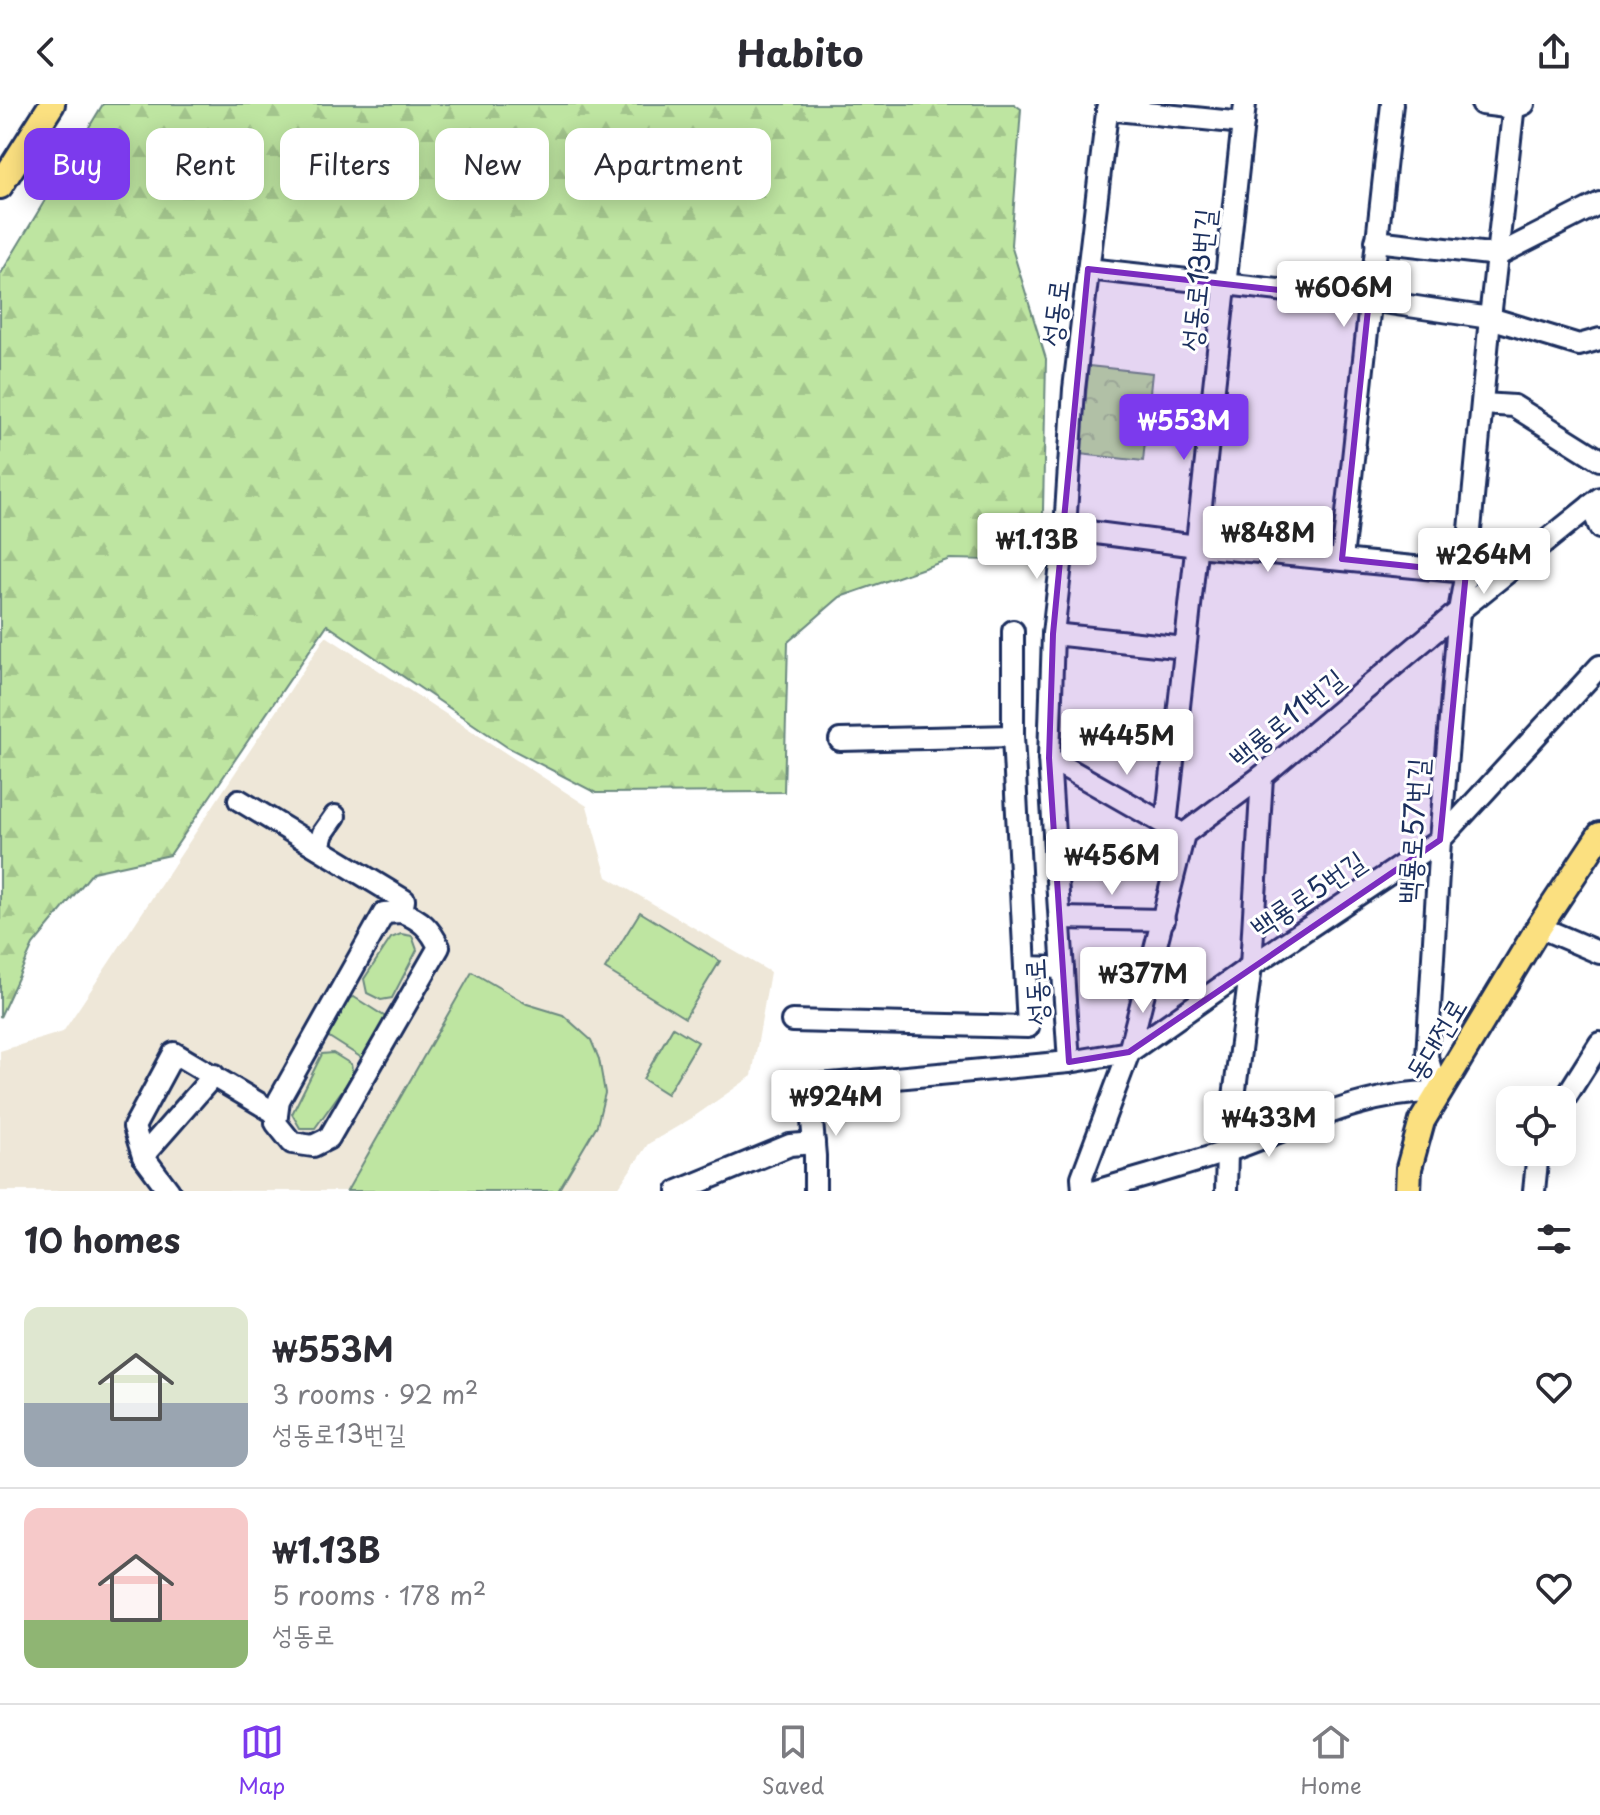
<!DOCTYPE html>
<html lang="en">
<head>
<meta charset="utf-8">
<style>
  :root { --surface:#fff; --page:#f7f7f7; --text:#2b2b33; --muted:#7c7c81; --line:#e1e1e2; --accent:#7c3aed }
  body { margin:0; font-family:"Playpen Sans","Poor Story",sans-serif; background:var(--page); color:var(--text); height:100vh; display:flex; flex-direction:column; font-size:30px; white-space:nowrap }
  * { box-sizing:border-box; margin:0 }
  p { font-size:26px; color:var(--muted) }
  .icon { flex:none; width:44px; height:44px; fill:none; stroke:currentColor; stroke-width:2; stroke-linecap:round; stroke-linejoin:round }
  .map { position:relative; height:1087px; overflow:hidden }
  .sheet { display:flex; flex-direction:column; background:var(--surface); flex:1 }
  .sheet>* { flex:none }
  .top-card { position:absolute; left:24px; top:24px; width:800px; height:72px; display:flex; gap:16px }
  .fabs { position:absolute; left:1496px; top:982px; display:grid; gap:16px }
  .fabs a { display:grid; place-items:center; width:80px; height:80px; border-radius:16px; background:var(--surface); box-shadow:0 4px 20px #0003; font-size:40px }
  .price { position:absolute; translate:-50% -68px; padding:0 18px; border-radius:8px; background:#fff; color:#222; font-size:26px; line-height:52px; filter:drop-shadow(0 2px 4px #0008) }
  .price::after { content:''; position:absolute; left:50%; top:48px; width:24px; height:18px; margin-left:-12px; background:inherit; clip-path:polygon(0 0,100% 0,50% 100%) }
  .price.on { background:var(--accent); color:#fff }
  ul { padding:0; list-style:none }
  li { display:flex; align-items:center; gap:24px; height:200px; padding:0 24px }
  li+li { border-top:2px solid var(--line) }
  li span { display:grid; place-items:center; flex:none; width:224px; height:160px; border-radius:16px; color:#555 }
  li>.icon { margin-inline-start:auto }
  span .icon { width:96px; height:96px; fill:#fffc; stroke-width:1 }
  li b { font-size:34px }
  h2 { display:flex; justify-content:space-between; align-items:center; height:96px; padding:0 24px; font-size:34px }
  .tag { padding:0 28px; border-radius:16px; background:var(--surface); box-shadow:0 4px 20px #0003; font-size:28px; line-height:72px }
  .tag.on { background:var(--accent); color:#fff }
  header { display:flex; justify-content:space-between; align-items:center; height:104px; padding:0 24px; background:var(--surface); font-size:36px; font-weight:700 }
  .dock { display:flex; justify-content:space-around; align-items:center; height:112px; border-top:2px solid var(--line); background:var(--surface); font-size:22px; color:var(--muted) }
  .dock a { display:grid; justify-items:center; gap:4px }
  .dock .on { color:var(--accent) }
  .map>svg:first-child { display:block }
  .built { fill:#eee7d8 }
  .grass { fill:#bee5a1; stroke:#6c8a80; stroke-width:2 }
  .forest { fill:url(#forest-firs); stroke:#6c8a80; stroke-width:2 }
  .park { fill:url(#park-crowns); stroke:#6c8a80; stroke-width:2 }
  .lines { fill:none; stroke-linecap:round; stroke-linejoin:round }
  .minor-casing { stroke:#1b2f5e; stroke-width:26 }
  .major-casing { stroke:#1b2f5e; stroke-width:30 }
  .minor { stroke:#fff; stroke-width:20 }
  .major { stroke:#fbe080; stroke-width:24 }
  .marked { fill:#7b2cbf; fill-opacity:0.2; stroke:#7b2cbf; stroke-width:6; stroke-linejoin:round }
  .labels { text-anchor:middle; stroke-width:6; stroke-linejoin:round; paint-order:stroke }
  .street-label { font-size:28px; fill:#1b2f5e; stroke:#fff }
</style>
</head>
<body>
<header><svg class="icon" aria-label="back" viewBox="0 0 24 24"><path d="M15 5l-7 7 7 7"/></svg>Habito<svg class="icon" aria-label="share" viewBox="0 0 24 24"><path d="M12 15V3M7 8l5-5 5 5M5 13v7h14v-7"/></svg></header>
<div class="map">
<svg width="1600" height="1087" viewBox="0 0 1600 1087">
  <defs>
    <pattern id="forest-firs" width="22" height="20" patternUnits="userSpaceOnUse" patternTransform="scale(2)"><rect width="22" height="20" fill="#bee5a1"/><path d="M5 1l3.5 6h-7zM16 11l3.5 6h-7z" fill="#a3c58d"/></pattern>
    <pattern id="park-crowns" width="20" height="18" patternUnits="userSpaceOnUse" patternTransform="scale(2)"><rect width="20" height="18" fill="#bee5a1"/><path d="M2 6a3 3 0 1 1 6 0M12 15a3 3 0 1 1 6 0" fill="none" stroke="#a3c58d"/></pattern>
  </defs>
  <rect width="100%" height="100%" fill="#fff"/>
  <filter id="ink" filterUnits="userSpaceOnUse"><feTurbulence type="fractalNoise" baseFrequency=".0125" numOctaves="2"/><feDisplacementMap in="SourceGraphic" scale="16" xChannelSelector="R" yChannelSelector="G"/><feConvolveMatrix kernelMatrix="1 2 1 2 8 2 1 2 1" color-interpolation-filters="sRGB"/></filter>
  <g filter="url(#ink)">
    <path class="built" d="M326,532L587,702L607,773L770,868L752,972L692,1014L648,1040L616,1087H0V947L63,928Z"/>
    <g class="grass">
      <path d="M640,808L720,857L685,914L605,865Z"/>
      <path d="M401,830L412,832L417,846L392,894L381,896L367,889L364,875L391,834Z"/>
      <path d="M472,868L527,900L563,911L591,936L599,955L605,989L597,1021L558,1087H347Z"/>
      <path d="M354,893L384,912L390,920L370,953L362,954L329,933L328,922L344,895Z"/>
      <path d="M673,923L698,938L667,990L643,975Z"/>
      <path d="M333,949L351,960L353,971L315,1024H300L292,1010L322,950Z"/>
    </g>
    <path class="forest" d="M103,0H1014L1021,5L1011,141L1046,255L1042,457L950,455L840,493L788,538L784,688L596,689L507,643L327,521L170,751L93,768L33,841L0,913V171Z"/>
    <path class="park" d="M1089,262L1152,269L1143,357L1080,350Z"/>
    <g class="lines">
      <defs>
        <g id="minor">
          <path d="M1482,0L1514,4L1524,0"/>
          <path d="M1107,5L1243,19"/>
          <path d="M1376,137L1498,151L1600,99"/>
          <path d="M1088,165L1369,196L1490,214L1579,241L1600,235"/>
          <path d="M1483,300L1514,302L1600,356"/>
          <path d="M1591,401L1600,424"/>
          <path d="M1065,425L1197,442L1466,468"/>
          <path d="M1342,455L1392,0"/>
          <path d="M1013,527V632L1025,863L1063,864"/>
          <path d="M1053,530L1185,544"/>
          <path d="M840,636L1013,632"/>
          <path d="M1049,654L1177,727"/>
          <path d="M239,696L404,796L402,808"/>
          <path d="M1166,721L1245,0"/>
          <path d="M319,744L323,729L335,712"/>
          <path d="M402,808C421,816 430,824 439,843L329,1034L313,1042L292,1039L276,1019L279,996L384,809Z"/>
          <path d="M1060,814L1164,816"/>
          <path d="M1539,823L1600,849"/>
          <path d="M792,917L1028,923L1025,863"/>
          <path d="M1069,958L1049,654L1053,530L1065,425L1074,285L1108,0"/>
          <path d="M1562,999L1600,939"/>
          <path d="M143,1052L214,971"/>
          <path d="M169,1087L143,1052L134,1023L174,949L277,1010"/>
          <path d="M678,1087L790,1041L814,1039"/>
          <path d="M815,1087V1052L809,982L1069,958L1129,948L1251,862L1440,736L1600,562"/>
          <path d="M1083,1087L1082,1073L1129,948L1184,730L1262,672L1459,507L1600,394"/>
          <path d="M1096,1087C1141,1073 1187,1061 1231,1046C1298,1022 1366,987 1438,988L1427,953L1440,736L1459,507L1466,468L1490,214L1514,0"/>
          <path d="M1226,1087L1227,1047L1251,862L1262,672"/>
          <path d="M1534,1087L1538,1048"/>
        </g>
        <g id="major">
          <path d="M0,82L52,0"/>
          <path d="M1408,1087L1409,1064L1422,1017L1539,823L1600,731"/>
        </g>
      </defs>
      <use href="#minor" class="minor-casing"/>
      <use href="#major" class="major-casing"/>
      <use href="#minor" class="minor"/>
      <use href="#major" class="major"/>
    </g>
  </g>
  <path class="marked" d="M1088,165L1369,196L1342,455L1466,468L1440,736L1129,948L1069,958L1049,654L1053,530Z"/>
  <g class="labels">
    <g class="street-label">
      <text transform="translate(1198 176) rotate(-84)" y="10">성동로13번길</text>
      <text transform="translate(1055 209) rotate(-83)" y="10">성동로</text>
      <text transform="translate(1287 614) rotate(-39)" y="10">백룡로11번길</text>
      <text transform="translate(1413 727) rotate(-86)" y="10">백룡로57번길</text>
      <text transform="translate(1308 790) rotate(-34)" y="10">백룡로5번길</text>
      <text transform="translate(1036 888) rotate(-93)" y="10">성동로</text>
      <text transform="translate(1436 935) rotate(-59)" y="10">동대전로</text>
    </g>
  </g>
</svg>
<div class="fabs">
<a><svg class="icon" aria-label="locate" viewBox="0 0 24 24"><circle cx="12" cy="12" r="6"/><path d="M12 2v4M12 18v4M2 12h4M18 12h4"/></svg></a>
</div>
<b class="price" style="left:1344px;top:225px">₩606M</b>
<b class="price on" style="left:1184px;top:358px">₩553M</b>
<b class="price" style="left:1268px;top:470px">₩848M</b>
<b class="price" style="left:1037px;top:477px">₩1.13B</b>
<b class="price" style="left:1484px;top:492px">₩264M</b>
<b class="price" style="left:1127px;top:673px">₩445M</b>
<b class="price" style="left:1112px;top:793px">₩456M</b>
<b class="price" style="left:1143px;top:911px">₩377M</b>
<b class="price" style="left:836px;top:1034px">₩924M</b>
<b class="price" style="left:1269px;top:1055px">₩433M</b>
<div class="top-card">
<a class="tag on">Buy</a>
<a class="tag">Rent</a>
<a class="tag">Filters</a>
<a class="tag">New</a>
<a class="tag">Apartment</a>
</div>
</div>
<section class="sheet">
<h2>10 homes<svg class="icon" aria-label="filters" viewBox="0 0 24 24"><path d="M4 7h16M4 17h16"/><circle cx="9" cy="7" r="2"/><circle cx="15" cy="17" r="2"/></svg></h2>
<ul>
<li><span style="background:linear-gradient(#dfe7d0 60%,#9aa5b1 0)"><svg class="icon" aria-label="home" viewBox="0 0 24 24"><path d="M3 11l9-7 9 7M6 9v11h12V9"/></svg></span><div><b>₩553M</b><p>3 rooms · 92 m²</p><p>성동로13번길</p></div><svg class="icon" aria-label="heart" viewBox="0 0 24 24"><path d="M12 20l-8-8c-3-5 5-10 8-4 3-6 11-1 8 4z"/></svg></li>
<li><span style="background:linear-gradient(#f6c9c9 70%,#8fb573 0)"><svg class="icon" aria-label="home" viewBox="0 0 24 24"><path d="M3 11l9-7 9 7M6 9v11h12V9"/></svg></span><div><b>₩1.13B</b><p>5 rooms · 178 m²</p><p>성동로</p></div><svg class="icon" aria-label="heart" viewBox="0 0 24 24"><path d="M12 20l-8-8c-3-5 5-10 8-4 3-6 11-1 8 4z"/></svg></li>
</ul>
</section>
<nav class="dock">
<a class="on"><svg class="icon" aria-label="map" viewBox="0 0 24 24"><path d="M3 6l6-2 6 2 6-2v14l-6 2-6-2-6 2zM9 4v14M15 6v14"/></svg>Map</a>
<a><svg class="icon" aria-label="saved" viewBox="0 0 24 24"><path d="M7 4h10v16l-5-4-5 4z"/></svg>Saved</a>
<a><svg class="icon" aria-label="home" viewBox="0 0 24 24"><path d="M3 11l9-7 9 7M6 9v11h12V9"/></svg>Home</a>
</nav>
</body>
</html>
